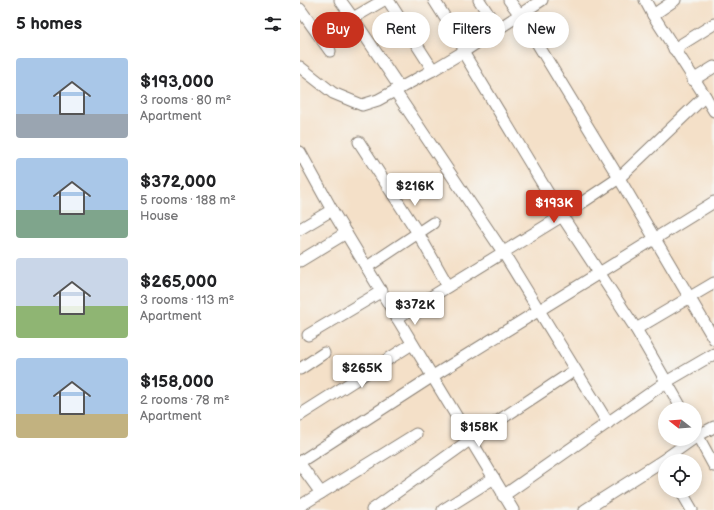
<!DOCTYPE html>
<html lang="en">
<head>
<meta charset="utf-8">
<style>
  :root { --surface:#fff; --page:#f6f6f6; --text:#202124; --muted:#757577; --accent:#c8321e }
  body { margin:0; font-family:"Balsamiq Sans",sans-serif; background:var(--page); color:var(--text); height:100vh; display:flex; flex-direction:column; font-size:15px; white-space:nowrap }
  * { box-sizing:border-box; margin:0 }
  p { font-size:13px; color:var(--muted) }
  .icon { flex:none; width:22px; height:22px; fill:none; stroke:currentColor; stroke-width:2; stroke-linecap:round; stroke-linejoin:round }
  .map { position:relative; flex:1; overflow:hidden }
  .drawer { display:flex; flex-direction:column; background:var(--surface); width:300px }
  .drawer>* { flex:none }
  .banner { position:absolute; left:12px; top:12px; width:342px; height:36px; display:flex; gap:8px }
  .needle { width:26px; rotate:287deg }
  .fabs { position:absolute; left:358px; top:402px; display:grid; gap:8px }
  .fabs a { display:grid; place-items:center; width:44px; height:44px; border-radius:50%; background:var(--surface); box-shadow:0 2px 10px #0003; font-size:20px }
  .price { position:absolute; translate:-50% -34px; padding:0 9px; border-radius:4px; background:#fff; color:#222; font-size:13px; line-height:26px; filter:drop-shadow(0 1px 2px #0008) }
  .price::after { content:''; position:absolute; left:50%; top:24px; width:12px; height:9px; margin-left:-6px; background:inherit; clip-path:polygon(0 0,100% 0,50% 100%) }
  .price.active { background:var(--accent); color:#fff }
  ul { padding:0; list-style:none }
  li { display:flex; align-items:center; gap:12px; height:100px; padding:0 16px }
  li span { display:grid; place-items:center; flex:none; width:112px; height:80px; border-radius:4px; color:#555 }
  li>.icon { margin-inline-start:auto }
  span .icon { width:48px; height:48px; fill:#fffc; stroke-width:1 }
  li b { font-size:17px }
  h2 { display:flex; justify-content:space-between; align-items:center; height:48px; padding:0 16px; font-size:17px }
  .tag { padding:0 14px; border-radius:18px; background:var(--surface); box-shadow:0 2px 10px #0003; font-size:14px; line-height:36px }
  .tag.active { background:var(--accent); color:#fff }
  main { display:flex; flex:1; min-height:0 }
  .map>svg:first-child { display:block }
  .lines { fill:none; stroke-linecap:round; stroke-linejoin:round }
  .minor-casing { stroke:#887e72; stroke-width:13 }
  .minor { stroke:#fff; stroke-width:11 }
</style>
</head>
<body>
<main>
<section class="drawer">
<h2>5 homes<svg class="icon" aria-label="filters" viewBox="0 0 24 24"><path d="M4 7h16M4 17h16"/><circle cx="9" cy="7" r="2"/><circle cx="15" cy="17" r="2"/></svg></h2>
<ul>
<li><span style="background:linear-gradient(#a9c7e8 70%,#9aa5b1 0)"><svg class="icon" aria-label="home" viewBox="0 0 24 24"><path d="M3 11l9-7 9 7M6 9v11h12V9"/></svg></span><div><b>$193,000</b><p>3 rooms · 80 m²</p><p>Apartment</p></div></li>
<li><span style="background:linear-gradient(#a9c7e8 65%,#7fa58c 0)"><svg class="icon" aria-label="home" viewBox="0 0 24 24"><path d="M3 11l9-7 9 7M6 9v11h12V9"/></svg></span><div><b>$372,000</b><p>5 rooms · 188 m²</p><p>House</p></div></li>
<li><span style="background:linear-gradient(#c9d6e8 60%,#8fb573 0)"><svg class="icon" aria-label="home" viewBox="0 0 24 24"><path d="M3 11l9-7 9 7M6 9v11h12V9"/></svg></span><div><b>$265,000</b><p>3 rooms · 113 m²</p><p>Apartment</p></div></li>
<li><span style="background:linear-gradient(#a9c7e8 70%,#c2b280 0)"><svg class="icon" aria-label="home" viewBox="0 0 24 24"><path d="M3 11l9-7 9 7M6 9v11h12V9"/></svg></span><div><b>$158,000</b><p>2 rooms · 78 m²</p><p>Apartment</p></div></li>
</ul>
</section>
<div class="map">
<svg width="414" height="510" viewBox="0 0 414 510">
  <rect width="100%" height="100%" fill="#f6f6f2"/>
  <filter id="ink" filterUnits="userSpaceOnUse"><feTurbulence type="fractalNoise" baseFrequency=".025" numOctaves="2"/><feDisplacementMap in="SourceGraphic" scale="8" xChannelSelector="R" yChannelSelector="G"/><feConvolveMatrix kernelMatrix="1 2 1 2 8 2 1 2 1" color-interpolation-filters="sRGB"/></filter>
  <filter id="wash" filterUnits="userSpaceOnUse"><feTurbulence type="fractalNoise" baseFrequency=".012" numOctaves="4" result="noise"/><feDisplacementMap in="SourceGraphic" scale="16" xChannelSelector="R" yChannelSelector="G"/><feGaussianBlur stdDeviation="0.9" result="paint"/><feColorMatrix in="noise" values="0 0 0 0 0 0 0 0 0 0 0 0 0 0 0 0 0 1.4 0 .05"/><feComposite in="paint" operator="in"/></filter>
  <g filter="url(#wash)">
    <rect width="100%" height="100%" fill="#f4e0c8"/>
  </g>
  <g filter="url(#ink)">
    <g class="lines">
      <defs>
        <g id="minor">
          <path d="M40,0L53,18L84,0"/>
          <path d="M88,0L133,70"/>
          <path d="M134,0L163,46V52L262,216L336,329L382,409"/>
          <path d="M179,0L198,29"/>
          <path d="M209,0L220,15L319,178L414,339"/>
          <path d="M0,9L30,51"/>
          <path d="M353,15L375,0"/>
          <path d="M53,18L100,88"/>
          <path d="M374,49L414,24"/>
          <path d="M0,67L33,93L62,105L78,100L133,70L163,52L242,0"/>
          <path d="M393,80L414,67"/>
          <path d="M95,91L203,252L308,423"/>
          <path d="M405,96L414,111"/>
          <path d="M59,142L118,233L148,286"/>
          <path d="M0,152L32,210L213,510"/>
          <path d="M0,229L32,210"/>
          <path d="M0,261L46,233"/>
          <path d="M67,267L133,223"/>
          <path d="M97,318L262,216L319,178L405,96L353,15L345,0"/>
          <path d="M336,329L414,283"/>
          <path d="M8,335L82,291"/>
          <path d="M0,369L24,353"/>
          <path d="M0,415L112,344"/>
          <path d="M395,431L414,466"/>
          <path d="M395,437L414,427"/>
          <path d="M0,462L133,376L414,202"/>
          <path d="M0,464L21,493"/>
          <path d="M381,491L392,510"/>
          <path d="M203,496L366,382L414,354"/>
          <path d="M0,506L116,434"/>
          <path d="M72,510L171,439L275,370"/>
          <path d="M143,510L194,478"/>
          <path d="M285,510L362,461L393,439"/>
        </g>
      </defs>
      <use href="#minor" class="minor-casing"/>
      <use href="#minor" class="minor"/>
    </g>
  </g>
</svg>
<div class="fabs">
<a><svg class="needle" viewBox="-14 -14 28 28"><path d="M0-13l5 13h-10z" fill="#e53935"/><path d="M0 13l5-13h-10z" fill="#757577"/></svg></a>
<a><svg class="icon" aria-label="locate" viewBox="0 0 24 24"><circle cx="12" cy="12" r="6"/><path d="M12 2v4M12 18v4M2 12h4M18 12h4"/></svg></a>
</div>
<b class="price" style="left:115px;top:207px">$216K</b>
<b class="price active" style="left:254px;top:224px">$193K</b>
<b class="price" style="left:115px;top:326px">$372K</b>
<b class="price" style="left:62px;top:389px">$265K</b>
<b class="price" style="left:179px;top:448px">$158K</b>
<div class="banner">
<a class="tag active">Buy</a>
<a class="tag">Rent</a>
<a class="tag">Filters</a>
<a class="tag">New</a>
</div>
</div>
</main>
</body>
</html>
